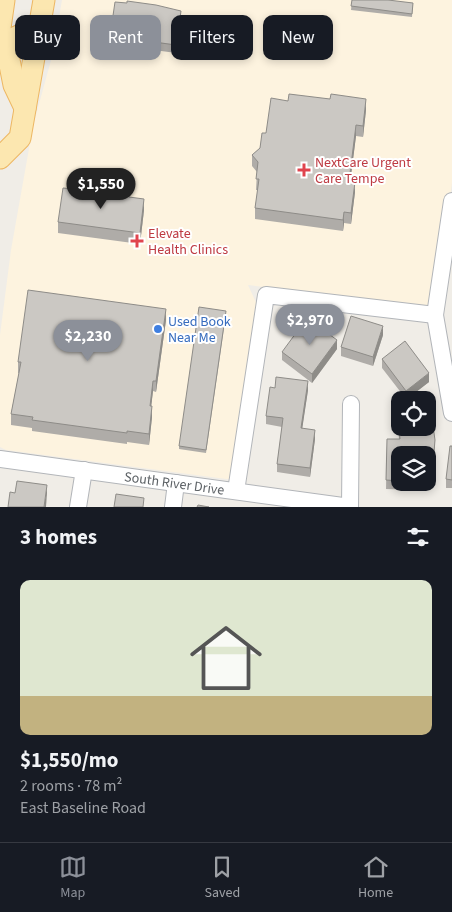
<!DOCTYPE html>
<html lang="en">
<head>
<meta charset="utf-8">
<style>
  :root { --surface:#171b24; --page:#242831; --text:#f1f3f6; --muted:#9ea1a6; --line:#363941; --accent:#8c9099 }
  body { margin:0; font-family:"Source Sans 3",sans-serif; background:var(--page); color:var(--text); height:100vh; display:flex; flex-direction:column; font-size:19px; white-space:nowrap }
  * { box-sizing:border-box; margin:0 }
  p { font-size:16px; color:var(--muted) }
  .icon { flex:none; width:28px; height:28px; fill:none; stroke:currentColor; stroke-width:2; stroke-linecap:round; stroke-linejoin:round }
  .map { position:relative; height:507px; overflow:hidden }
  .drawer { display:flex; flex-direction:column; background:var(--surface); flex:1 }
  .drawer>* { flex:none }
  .banner { position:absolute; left:15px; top:15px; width:422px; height:45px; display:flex; gap:10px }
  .controls { position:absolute; left:391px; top:391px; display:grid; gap:10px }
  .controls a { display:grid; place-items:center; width:45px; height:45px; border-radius:10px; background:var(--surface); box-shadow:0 2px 8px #0003; font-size:25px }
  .price { position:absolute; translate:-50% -42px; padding:0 11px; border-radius:18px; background:var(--accent); color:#fff; font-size:16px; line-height:32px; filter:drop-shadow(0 1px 2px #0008) }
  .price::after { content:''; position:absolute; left:50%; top:30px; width:15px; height:11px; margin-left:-8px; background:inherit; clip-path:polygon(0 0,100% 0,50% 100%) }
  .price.active { background:#222; color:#fff }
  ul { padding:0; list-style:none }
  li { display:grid; align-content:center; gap:10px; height:265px; padding:0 20px }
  li span { display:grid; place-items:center; height:155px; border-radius:10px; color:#555 }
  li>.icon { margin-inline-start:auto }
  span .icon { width:90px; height:90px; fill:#fffc; stroke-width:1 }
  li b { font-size:21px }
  h2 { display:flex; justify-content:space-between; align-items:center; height:60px; padding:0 20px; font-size:21px }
  .pill { padding:0 18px; border-radius:10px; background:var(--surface); box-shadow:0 2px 8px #0003; font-size:18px; line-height:45px }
  .pill.active { background:var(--accent); color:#fff }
  .menu { display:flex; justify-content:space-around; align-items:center; height:70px; border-top:1px solid var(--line); background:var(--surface); font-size:14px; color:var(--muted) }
  .menu a { display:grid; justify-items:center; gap:2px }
  .menu .active { color:var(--accent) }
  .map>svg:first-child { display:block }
  .commercial { fill:#fdf3df }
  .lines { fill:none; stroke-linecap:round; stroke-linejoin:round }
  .minor-casing { stroke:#b2b5b9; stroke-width:18 }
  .major-casing { stroke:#edb763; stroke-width:23 }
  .minor { stroke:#fff; stroke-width:16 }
  .major { stroke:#fce7b0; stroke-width:21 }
  .wall { fill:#afaca8 }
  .shaded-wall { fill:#8e8c88 }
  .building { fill:#cbc8c3; stroke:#8e8c88; fill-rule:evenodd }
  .health-dot { fill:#e0444e; stroke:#fff; stroke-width:2 }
  .shop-dot { fill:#3f7fe0; stroke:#fff; stroke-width:2 }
  .labels { text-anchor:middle; stroke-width:4; stroke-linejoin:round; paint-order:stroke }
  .health-label { font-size:14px; fill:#be3a42; stroke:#fff; text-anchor:start }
  .shop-label { font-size:14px; fill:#366cbe; stroke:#fff; text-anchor:start }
  .street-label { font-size:14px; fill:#5e6367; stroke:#fff }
</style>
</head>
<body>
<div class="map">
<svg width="452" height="507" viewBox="0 0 452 507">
  <rect width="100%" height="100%" fill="#f0ede7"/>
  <path class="commercial" d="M62,0H452V183L434,310L248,285L259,309L234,480L6,450L0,447V335L11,250L33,126L53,53Z"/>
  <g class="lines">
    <defs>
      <g id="minor">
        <path d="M452,201L435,315L452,413"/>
        <path id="s1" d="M0,459L350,507"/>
        <path d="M236,491L266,295L435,315"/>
        <path d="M78,507L84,470"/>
        <path d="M173,507L176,483"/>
        <path d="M350,507L351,404"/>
      </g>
      <g id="major">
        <path d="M0,28L4,0"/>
        <path d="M0,37L10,40L40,26"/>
        <path d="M0,40L9,60L14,85L25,108"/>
        <path d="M0,158L20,138L44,0"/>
      </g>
    </defs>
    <use href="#minor" class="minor-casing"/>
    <use href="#major" class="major-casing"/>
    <use href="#minor" class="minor"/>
    <use href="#major" class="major"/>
  </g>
  <g class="wall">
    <path d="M352,0L413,3L412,17L351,10Z"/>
    <path d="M181,19L176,53L110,44V36Z"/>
    <path d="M366,110L363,137L356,136L350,181L355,192L351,224L344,223L343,231L255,219V208L258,190H256L257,172L252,166V155L260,148L266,133Z"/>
    <path d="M129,197L144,210L140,244L58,233V222Z"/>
    <path d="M226,314L206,453L179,449V446Z"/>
    <path d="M166,320L156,392L153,391L151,406L152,417L149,445L127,442V444L32,431V428L11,425V414L19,373H18V362Z"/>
    <path d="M383,335L373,366L341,356V347Z"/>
    <path d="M337,349L312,383L282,360V352Z"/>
    <path d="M382,359L429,382L406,399L435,440L434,461H428V455H400V482H417V490L386,489L387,439H399L396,409V400L406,399L382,368Z"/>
    <path d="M308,390L302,428L315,439L310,477L277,472V464L282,427L266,424V416Z"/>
    <path d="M452,446V488H446V479Z"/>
  </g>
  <g class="shaded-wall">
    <path d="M181,11V19L176,53V45Z"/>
    <path d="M366,99V110L363,137V126Z"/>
    <path d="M356,125V136L349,192V181Z"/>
    <path d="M355,182V192L351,224V213Z"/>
    <path d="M144,199V210L140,244V233Z"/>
    <path d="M344,212V223L343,231V220Z"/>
    <path d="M166,309V320L156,392V381Z"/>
    <path d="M383,326V335L373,366V357Z"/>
    <path d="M337,340V349L312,383V374Z"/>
    <path d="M429,373V382L406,400V391Z"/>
    <path d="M153,381V391L150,417V406Z"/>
    <path d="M308,381V390L301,437V428Z"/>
    <path d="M152,406V417L149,445V434Z"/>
    <path d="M315,430V439L310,477V468Z"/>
    <path d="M47,485V493L46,507H44Z"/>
  </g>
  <g class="building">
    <path d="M352,0H388L413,3L412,14L351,6Z"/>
    <path d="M127,1L156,5L181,11L176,45L110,36L115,2L127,3Z"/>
    <path d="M289,94L330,99L331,94L366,99L363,126L356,125L349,181L355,182L351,213L344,212L343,220L255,208L259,179H256L258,162L252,155L260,148L262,133H266L271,98L288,101Z"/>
    <path d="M63,188L129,194V197L144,199L140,233L58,222Z"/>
    <path d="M28,290L166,309L156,381H153L150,406H152L149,434L127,431V433L32,420L33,417L11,414L21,362H18Z"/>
    <path d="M199,307L226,311L206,450L179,446Z"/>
    <path d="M351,316L383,326L373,357L341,347Z"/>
    <path d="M307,318L337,340L312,374L282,352Z"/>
    <path d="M405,341L429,373L406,391L382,359Z"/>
    <path d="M276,377L308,381L301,428L315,430L310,468L277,464L283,418L266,416L270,387L275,388Z"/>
    <path d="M429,397L435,440L434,452H417V455H400V481L386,480L387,439H400L396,400ZM400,400H428V428H400Z"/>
    <path d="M450,446H452V480L446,479Z"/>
    <path d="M17,481L47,485L44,507H8L10,492L15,493Z"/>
    <path d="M116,494L144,498L143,507H114Z"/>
    <path d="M198,505L209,507H197Z"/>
  </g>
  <g class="health-dot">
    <path d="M301.5 162.5h5v5h5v5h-5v5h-5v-5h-5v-5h5z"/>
    <path d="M134.5 233.5h5v5h5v5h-5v5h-5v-5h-5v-5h5z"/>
  </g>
  <circle class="shop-dot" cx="158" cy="329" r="5"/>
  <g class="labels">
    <g class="health-label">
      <text x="315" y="167">NextCare Urgent<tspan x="315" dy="16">Care Tempe</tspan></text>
      <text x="148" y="238">Elevate<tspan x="148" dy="16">Health Clinics</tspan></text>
    </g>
    <g class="shop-label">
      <text x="168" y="326">Used Book<tspan x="168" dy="16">Near Me</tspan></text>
    </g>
    <g class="street-label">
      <text dy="5" stroke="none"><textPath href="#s1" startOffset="176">South River Drive</textPath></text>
    </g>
  </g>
</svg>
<div class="controls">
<a><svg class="icon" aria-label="locate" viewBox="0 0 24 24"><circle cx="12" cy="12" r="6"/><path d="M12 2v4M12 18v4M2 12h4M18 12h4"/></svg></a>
<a><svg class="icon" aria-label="layers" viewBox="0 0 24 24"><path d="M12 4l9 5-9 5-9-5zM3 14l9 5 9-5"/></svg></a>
</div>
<b class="price active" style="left:101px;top:210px">$1,550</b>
<b class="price" style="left:310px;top:346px">$2,970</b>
<b class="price" style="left:88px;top:362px">$2,230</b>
<div class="banner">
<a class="pill">Buy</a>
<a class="pill active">Rent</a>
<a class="pill">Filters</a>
<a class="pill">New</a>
</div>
</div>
<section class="drawer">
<h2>3 homes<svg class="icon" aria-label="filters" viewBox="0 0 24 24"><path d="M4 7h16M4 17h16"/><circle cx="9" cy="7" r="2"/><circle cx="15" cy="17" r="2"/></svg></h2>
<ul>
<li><span style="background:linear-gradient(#dfe7d0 75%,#c2b280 0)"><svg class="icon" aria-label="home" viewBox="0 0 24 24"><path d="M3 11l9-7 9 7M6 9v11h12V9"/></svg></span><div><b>$1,550/mo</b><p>2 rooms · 78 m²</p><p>East Baseline Road</p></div></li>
</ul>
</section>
<nav class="menu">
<a class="active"><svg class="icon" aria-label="map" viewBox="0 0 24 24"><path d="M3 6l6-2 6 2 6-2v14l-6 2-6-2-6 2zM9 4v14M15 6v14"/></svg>Map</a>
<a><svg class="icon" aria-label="saved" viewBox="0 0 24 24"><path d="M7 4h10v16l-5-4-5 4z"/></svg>Saved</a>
<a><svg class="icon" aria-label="home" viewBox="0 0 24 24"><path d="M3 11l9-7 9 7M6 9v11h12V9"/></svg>Home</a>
</nav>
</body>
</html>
